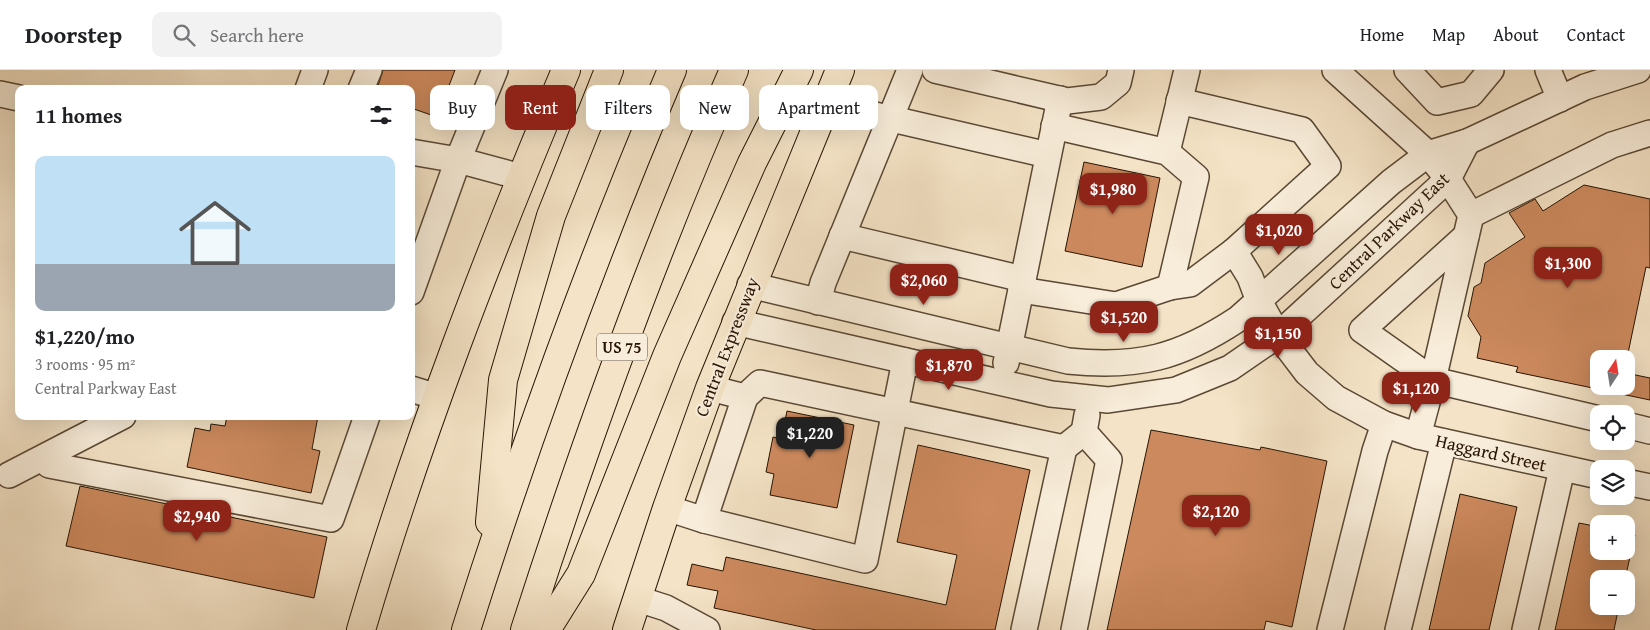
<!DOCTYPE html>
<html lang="en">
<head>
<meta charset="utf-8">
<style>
  :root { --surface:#fff; --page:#f2f2f2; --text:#202124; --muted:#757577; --line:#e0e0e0; --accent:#8f2418 }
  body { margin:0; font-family:"Gentium Book Plus",serif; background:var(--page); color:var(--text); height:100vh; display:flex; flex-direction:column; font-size:19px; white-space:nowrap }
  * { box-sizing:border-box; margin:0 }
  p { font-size:16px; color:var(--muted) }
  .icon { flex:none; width:28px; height:28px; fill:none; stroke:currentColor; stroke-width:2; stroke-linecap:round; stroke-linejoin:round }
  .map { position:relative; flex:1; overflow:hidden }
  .panel { position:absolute; left:15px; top:15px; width:400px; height:335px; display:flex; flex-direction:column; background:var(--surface); border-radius:10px; box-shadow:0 5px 20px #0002 }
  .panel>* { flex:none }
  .banner { position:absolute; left:430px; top:15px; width:475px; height:45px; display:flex; gap:10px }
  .needle { width:32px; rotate:12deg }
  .controls { position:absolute; left:1590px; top:280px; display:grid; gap:10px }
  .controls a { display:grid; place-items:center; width:45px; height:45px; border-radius:10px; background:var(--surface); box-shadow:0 5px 20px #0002; font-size:25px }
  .price { position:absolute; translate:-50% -42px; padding:0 11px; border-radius:10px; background:var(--accent); color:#fff; font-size:16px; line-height:32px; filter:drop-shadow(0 1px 2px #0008) }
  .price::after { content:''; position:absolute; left:50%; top:30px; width:15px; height:11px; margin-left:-8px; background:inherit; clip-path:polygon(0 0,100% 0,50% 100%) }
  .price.selected { background:#222; color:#fff }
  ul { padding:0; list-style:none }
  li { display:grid; align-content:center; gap:10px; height:265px; padding:0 20px }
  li+li { border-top:1px solid var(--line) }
  li span { display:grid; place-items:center; height:155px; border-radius:10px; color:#555 }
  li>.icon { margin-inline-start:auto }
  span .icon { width:90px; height:90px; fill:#fffc; stroke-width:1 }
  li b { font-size:21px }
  h2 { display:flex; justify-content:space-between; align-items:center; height:60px; padding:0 20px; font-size:21px }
  .pill { padding:0 18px; border-radius:10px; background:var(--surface); box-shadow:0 5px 20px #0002; font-size:18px; line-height:45px }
  .pill.selected { background:var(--accent); color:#fff }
  header { display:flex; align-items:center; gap:30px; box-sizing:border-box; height:70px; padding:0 25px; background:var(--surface); border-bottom:1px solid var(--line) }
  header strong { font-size:24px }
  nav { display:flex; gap:28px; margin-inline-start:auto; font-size:18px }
  .search { width:350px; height:45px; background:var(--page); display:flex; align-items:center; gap:12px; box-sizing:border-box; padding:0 18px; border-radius:10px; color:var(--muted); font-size:19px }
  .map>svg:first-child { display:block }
  .building { fill:#cc895d; stroke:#271403 }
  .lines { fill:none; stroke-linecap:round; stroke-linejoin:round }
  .minor-casing { stroke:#5a4834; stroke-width:28 }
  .major-casing { stroke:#271403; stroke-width:30 }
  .highway-casing { stroke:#271403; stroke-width:30 }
  .minor { stroke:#f8edda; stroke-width:25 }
  .major { stroke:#f4e3c6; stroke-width:28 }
  .highway { stroke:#f4e3c6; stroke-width:28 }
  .labels { text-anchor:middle; stroke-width:4.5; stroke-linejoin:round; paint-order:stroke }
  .shield { fill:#f8edda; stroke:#654; stroke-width:1 }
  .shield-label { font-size:16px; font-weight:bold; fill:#271403 }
  .street-label { font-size:18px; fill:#271403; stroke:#f8edda }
</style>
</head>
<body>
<header>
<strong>Doorstep</strong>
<div class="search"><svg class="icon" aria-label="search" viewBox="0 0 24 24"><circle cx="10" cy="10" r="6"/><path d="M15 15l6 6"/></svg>Search here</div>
<nav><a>Home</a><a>Map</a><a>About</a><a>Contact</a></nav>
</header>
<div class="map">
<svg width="1650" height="560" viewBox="0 0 1650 560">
  <rect width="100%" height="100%" fill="#f4e3c6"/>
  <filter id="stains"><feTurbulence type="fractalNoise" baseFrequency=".004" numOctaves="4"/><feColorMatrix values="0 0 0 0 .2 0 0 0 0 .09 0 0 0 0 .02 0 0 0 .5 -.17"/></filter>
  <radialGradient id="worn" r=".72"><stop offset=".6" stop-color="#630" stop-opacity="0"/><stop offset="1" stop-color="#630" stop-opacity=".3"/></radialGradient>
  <g class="building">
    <path d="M383,0H455L437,47L411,38V19H377Z"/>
    <path d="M1084,92L1160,108L1142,197L1065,181Z"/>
    <path d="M1584,115L1650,129V198L1646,197L1626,293V289H1599V316H1626V303L1650,308V330L1516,302L1518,297L1477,288L1481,267L1468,246L1474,217L1481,213L1485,193L1525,167L1509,143L1535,129L1543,141Z"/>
    <path d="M787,341L854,355L837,438L770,425L774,404L766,402L773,367L781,369Z"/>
    <path d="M227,346H318L312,379L320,381L311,423L187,397L195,358L210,361L211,354L225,356Z"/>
    <path d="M1151,360L1260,380L1261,377L1327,391L1292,557L1266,551L1264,560H1107Z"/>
    <path d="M918,375L1030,400L995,560H816L714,538L718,521L687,515L692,494L723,501L726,487L946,535L957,485L897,472Z"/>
    <path d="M80,416L327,467L314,528L66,476Z"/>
    <path d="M1460,424L1517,437L1489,560H1429Z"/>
    <path d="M1579,453L1599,457V481H1626V463L1635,465L1625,509H1599V536H1619L1614,560H1555Z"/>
  </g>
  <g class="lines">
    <defs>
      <g id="minor">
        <path d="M935,0L1067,31L1101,27L1118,13L1121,0"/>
        <path d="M1335,0L1428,84L1448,109L1471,145L1433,310L1599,349"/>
        <path d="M1407,0L1437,32L1471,24L1491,0"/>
        <path d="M1548,0L1560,29"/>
        <path d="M308,19L315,0"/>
        <path d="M361,19L369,0"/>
        <path d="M0,24L19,28"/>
        <path d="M1179,31L1302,60L1328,96L1234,181"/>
        <path d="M827,34L1048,85"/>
        <path d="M1054,56L1167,82L1196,107L1170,217L1190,214L1234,181L1250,207L1259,231L1278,265L1307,303L1336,328L1384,354L1418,366L1599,406"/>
        <path d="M411,82L458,90L521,107"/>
        <path d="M1167,82L1187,0"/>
        <path d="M1471,145L1612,75L1650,63"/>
        <path d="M842,166L1023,209"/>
        <path d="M750,215L1068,291C1138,298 1179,288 1238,249L1391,112L1428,84L1467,72L1585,17L1638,0"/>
        <path d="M1021,220L1116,235L1170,217"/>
        <path d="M411,222L458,90L495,0"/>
        <path d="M818,232L823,213L910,0"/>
        <path d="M735,252L1051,324L1108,330L1176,320L1230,298L1278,265L1448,109L1467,72"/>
        <path d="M1006,293L1060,29"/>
        <path d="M710,318L745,327L760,313L1064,378L1084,362"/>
        <path d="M411,319L437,327"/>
        <path d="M745,327L704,450L865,490L905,291"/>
        <path d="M1626,355L1650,361"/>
        <path d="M1418,366L1433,310L1362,260L1466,166"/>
        <path d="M49,395L331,449L367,346"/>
        <path d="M9,405L123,346"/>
        <path d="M1626,412L1650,417"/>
        <path d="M667,438L704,450"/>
        <path d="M638,529L666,538L707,560"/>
        <path d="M1024,560L1064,378"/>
        <path d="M1074,560L1109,390L1084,362L1087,345"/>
        <path d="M1330,560L1375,381L1384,354"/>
        <path d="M1398,560L1444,372"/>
        <path d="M1525,560L1562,399"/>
      </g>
      <g id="major">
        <path d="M361,560C417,369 489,183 566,0"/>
        <path d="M627,560L667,438L710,318L840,0"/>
      </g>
      <g id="highway">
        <path d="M490,452L503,310L551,146L609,0"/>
        <path d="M466,560C526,370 594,183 672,0"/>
        <path d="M525,560C586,370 653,183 734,0"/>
        <path d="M546,560L581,504L667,286L752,93L799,0"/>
      </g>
    </defs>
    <use href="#minor" class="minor-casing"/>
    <use href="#major" class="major-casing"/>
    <use href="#highway" class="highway-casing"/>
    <use href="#minor" class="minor"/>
    <use href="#major" class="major"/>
    <use href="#highway" class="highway"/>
  </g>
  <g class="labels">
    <rect class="shield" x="597" y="263.5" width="50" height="27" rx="4"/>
    <g class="shield-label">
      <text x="622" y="283">US 75</text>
    </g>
    <g class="street-label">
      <text transform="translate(1389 161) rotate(-44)" y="6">Central Parkway East</text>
      <text transform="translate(727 277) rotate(-69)" y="6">Central Expressway</text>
      <text transform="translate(1491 383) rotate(13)" y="6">Haggard Street</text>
    </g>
  </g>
  <rect width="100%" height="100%" filter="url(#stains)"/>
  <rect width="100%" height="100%" fill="url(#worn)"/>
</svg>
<div class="controls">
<a><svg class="needle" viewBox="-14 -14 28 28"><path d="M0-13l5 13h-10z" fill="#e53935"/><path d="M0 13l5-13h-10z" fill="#757577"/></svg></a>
<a><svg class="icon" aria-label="locate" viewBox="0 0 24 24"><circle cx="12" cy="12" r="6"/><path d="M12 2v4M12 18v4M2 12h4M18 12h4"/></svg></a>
<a><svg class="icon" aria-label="layers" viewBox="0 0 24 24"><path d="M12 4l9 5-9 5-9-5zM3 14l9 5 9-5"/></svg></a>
<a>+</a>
<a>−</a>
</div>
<b class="price" style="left:1113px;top:145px">$1,980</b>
<b class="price" style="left:1279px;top:186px">$1,020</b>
<b class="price" style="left:1568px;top:219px">$1,300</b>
<b class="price" style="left:924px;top:236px">$2,060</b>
<b class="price" style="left:1124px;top:273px">$1,520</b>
<b class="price" style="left:1278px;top:289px">$1,150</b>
<b class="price" style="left:949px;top:321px">$1,870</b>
<b class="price" style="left:1416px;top:344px">$1,120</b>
<b class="price selected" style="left:810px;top:389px">$1,220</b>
<b class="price" style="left:1216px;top:467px">$2,120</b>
<b class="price" style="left:197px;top:472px">$2,940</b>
<div class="banner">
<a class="pill">Buy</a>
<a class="pill selected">Rent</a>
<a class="pill">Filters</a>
<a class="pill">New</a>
<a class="pill">Apartment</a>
</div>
<section class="panel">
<h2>11 homes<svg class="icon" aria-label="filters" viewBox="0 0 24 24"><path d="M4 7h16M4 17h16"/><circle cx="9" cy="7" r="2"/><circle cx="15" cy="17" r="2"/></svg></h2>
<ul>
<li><span style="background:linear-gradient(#bfe0f5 70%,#9aa5b1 0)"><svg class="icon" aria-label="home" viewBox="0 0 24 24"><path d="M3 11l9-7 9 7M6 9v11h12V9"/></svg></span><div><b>$1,220/mo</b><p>3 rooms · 95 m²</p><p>Central Parkway East</p></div></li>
</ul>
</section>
</div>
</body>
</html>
